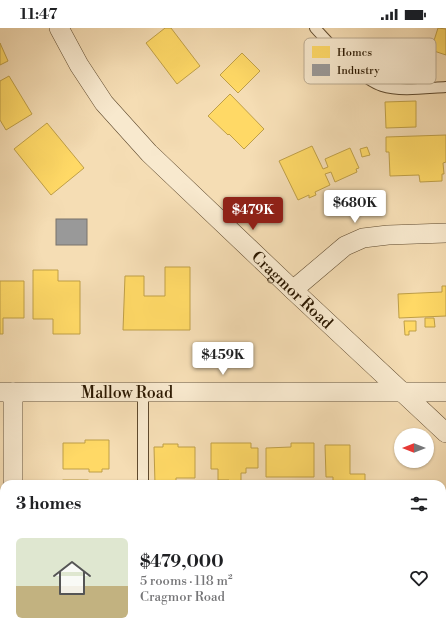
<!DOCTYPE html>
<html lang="en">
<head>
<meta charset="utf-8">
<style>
  :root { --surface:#fff; --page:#f6f6f6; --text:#202124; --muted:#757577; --line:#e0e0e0; --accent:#8f2418 }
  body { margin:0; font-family:"Libre Bodoni",serif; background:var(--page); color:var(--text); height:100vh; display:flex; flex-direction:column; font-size:15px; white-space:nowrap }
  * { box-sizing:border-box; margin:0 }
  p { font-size:13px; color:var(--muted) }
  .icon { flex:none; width:22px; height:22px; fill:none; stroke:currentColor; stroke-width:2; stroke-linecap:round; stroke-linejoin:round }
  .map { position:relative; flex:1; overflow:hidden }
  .sheet { position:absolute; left:0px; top:452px; width:446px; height:156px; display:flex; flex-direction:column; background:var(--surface); border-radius:12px 12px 0 0; box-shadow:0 1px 3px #0004 }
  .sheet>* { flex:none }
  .needle { width:26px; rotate:270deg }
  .tools { position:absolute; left:394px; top:400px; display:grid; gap:8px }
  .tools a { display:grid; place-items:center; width:40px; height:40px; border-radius:50%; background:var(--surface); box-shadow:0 1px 3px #0004; font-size:20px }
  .price { position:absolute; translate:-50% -34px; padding:0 9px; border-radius:4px; background:#fff; color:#222; font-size:13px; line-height:26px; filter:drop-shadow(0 1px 2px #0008) }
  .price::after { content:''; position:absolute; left:50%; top:24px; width:12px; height:9px; margin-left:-6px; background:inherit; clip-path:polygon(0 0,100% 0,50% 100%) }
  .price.current { background:var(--accent); color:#fff }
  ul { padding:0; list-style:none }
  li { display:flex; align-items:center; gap:12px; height:100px; padding:0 16px }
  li+li { border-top:1px solid var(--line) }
  li span { display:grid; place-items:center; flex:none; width:112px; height:80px; border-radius:6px; color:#555 }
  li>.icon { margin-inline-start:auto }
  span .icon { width:48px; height:48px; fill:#fffc; stroke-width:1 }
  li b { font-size:17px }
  h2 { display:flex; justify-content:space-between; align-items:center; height:48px; padding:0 16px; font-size:17px }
  .status { display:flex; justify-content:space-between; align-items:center; height:28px; padding:0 20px; background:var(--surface); direction:ltr }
  .status svg { height:11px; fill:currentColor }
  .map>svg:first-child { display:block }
  .homes { fill:#ffd966; stroke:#bf9f47 }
  .industry { fill:#999; stroke:#78726b }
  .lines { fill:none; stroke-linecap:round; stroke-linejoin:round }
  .service-casing { stroke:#5e492d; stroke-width:12 }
  .minor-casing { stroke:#5e492d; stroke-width:20 }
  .service { stroke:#f8e9ce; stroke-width:10 }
  .minor { stroke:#f8e9ce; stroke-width:19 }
  .labels { text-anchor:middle; stroke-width:4; stroke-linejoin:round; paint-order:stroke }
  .street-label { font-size:16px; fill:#2b1800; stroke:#f8e9ce }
  .key { fill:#f8e9ce; stroke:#baaa90; stroke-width:1 }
  .key-label { font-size:11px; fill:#2b1800 }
</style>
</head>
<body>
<div class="status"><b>11:47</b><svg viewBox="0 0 49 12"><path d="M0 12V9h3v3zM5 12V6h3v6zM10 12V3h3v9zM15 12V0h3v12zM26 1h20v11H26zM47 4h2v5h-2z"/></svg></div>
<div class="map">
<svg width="446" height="608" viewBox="0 0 446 608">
  <rect width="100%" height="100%" fill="#f5ddb4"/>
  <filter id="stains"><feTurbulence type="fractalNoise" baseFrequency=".005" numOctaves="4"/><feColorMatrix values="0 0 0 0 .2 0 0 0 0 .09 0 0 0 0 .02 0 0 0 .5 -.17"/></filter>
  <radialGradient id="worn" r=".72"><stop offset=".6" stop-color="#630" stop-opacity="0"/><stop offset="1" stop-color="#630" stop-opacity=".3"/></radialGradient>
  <g class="homes">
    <path d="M165,0H171L200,38L177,56L146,15Z"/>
    <path d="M438,0L446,1V27L431,22Z"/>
    <path d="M0,15L8,33L0,37Z"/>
    <path d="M242,25L260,43L238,65L220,47Z"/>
    <path d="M9,48L32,86L6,102L0,92V53Z"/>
    <path d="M230,66L264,101L244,121L229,106L228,107L208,88Z"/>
    <path d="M416,73V99L386,100L385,74Z"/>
    <path d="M47,95L84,140L51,167L14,121Z"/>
    <path d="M446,107V134L443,135L444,146H442V153L420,154L419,147L390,148L389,124H386V109Z"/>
    <path d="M312,118L323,141L328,139L325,131L350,120L359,140L356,141L357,144L335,154L331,144L325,146L330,157L315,164L316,167L309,170V167L298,172L279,133Z"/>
    <path d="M367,119L370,127L362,129L360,121Z"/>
    <path d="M165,239H190V302H123L125,248H144V268H165Z"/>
    <path d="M33,242H58V253H80V306H53V291H33Z"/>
    <path d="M0,253H24V290H3V306H0Z"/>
    <path d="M442,258H446V288L399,290L398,266L442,264Z"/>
    <path d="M425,290H434L435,299H425Z"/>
    <path d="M404,293H416V303H409V307H405Z"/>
    <path d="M85,412H109V441H102V444H89V441H63V415H85Z"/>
    <path d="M211,415H251V420H258V440H246V445H241V456H229V452H218V441H211Z"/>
    <path d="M291,415H314V449H266V420L291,419Z"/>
    <path d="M163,416H178V419H195V450H176V456H155L154,419H163Z"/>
    <path d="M325,417H350V446H365V456H333V449H326Z"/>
    <rect x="63" y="452" width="25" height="4"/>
    <path d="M442,482L446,487V531L442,527Z"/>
    <path d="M442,584H446V608H317V604H442Z"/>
    <rect x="63" y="604" width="47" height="2"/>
    <rect x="238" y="604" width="24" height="4"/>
    <rect x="279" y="604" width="24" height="4"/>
  </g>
  <rect class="industry" x="56" y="191" width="31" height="26"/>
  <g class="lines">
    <defs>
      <g id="service">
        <path d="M315,0C331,17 360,51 382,58C400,64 427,60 446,59"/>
        <path d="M143,364V456"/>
        <path d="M144,604V608"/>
      </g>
      <g id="minor">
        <path id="s1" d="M59,0L79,37L104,75L149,125L293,262L446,405"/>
        <path d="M293,262L345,218L363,210L388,207L446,205"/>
        <path id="s2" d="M0,364H446"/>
        <path d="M13,456V364"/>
        <path d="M12,608V604"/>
      </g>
    </defs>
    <use href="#service" class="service-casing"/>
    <use href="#minor" class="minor-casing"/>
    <use href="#service" class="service"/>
    <use href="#minor" class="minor"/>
  </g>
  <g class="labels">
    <g class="street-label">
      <text dy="6" stroke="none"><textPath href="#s1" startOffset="353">Cragmor Road</textPath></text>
      <text dy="6" stroke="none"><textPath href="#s2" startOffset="127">Mallow Road</textPath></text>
    </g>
  </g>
  <rect x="304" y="10" width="132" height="46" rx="6" class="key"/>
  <rect x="312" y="18" width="18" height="12" fill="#ffd966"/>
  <rect x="312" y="36" width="18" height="12" fill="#999"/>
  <g class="key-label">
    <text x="337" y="28">Homes</text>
    <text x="337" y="46">Industry</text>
  </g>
  <rect width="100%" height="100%" filter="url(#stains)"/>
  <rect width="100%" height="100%" fill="url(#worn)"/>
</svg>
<div class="tools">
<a><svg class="needle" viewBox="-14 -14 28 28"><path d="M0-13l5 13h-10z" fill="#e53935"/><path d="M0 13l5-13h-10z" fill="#757577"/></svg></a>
</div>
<b class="price" style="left:355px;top:196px">$680K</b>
<b class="price current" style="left:253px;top:203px">$479K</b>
<b class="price" style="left:223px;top:348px">$459K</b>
<section class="sheet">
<h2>3 homes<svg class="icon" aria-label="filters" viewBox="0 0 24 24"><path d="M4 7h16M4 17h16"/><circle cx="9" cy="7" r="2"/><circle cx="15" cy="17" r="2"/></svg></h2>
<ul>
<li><span style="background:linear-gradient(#dfe7d0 60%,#c2b280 0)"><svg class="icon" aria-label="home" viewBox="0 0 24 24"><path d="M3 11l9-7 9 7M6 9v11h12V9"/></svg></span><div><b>$479,000</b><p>5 rooms · 118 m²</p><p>Cragmor Road</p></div><svg class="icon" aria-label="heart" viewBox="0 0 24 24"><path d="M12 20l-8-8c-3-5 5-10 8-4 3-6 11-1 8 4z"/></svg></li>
</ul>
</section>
</div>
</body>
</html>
